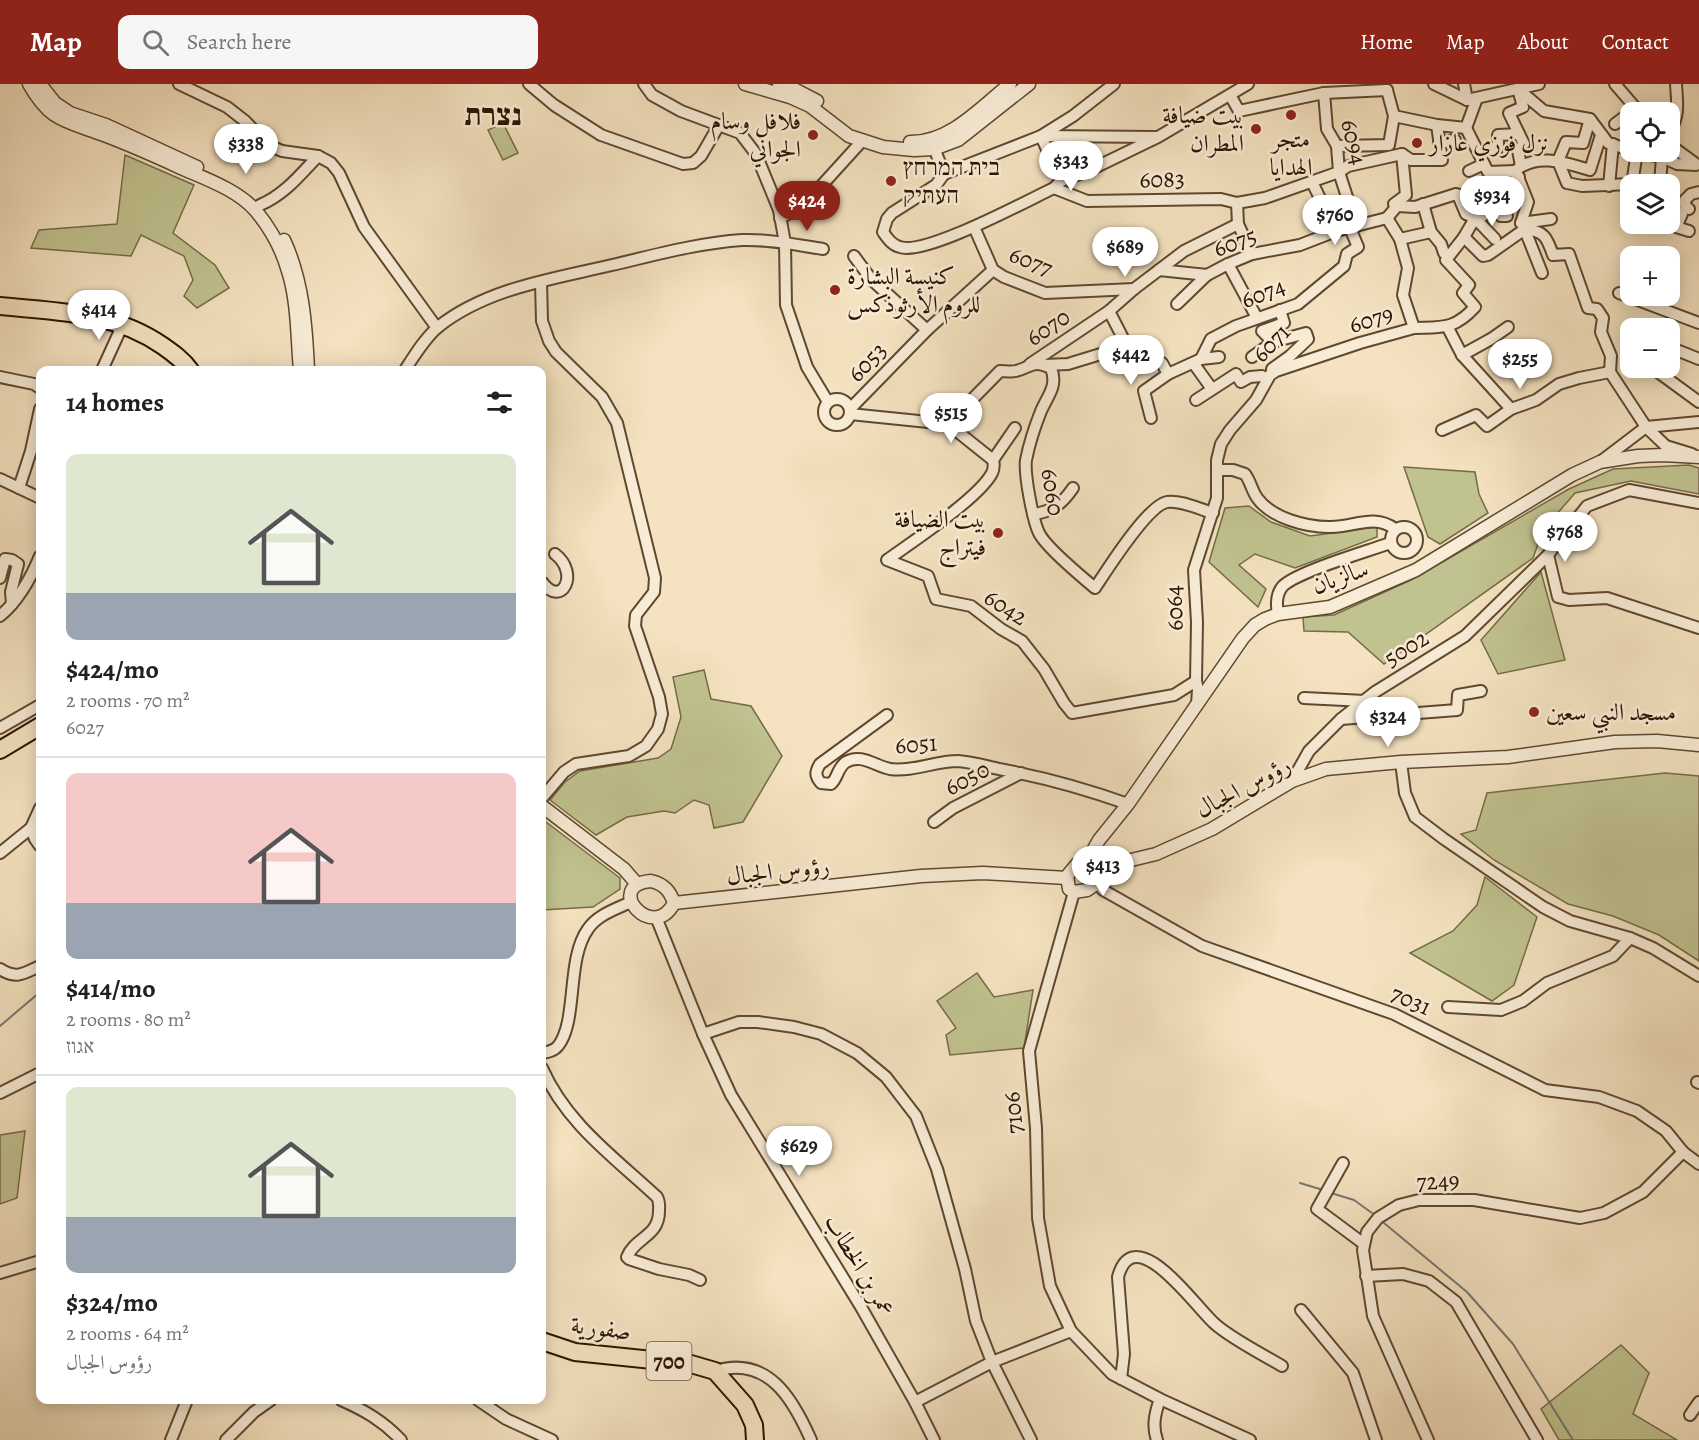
<!DOCTYPE html>
<html lang="en">
<head>
<meta charset="utf-8">
<style>
  :root { --surface:#fff; --page:#f6f6f6; --text:#202124; --muted:#757577; --line:#e0e0e0; --accent:#8f2418 }
  body { margin:0; font-family:Alegreya,Amiri,"Frank Ruhl Libre",serif; background:var(--page); color:var(--text); height:100vh; display:flex; flex-direction:column; font-size:22px; white-space:nowrap }
  * { box-sizing:border-box; margin:0 }
  p { font-size:20px; color:var(--muted) }
  .icon { flex:none; width:33px; height:33px; fill:none; stroke:currentColor; stroke-width:2; stroke-linecap:round; stroke-linejoin:round }
  .map { position:relative; flex:1; overflow:hidden }
  .panel { position:absolute; left:36px; top:282px; width:510px; height:1038px; display:flex; flex-direction:column; background:var(--surface); border-radius:12px; box-shadow:0 3px 15px #0003 }
  .panel>* { flex:none }
  .fabs { position:absolute; left:1620px; top:18px; display:grid; gap:12px }
  .fabs a { display:grid; place-items:center; width:60px; height:60px; border-radius:12px; background:var(--surface); box-shadow:0 3px 15px #0003; font-size:30px }
  .price { position:absolute; translate:-50% -51px; padding:0 14px; border-radius:21px; background:#fff; color:#222; font-size:20px; line-height:39px; filter:drop-shadow(0 2px 3px #0008) }
  .price::after { content:''; position:absolute; left:50%; top:36px; width:18px; height:14px; margin-left:-9px; background:inherit; clip-path:polygon(0 0,100% 0,50% 100%) }
  .price.active { background:var(--accent); color:#fff }
  ul { padding:0; list-style:none }
  li { display:grid; align-content:center; gap:12px; height:318px; padding:0 30px }
  li+li { border-top:2px solid var(--line) }
  li span { display:grid; place-items:center; height:186px; border-radius:12px; color:#555 }
  li>.icon { margin-inline-start:auto }
  span .icon { width:108px; height:108px; fill:#fffc; stroke-width:1 }
  li b { font-size:26px }
  h2 { display:flex; justify-content:space-between; align-items:center; height:72px; padding:0 30px; font-size:26px }
  header { display:flex; align-items:center; gap:36px; box-sizing:border-box; height:84px; padding:0 30px; background:var(--accent); color:#fff }
  header strong { font-size:28px }
  nav { display:flex; gap:33px; margin-inline-start:auto; font-size:21px }
  .search { width:420px; height:54px; background:var(--page); display:flex; align-items:center; gap:15px; box-sizing:border-box; padding:0 21px; border-radius:12px; color:var(--muted); font-size:22px }
  .map>svg:first-child { display:block }
  .green { fill:#c0c28f; stroke:#766b48; stroke-width:1.5 }
  .lines { fill:none; stroke-linecap:round; stroke-linejoin:round }
  .stream { stroke:#747873; stroke-width:2 }
  .minor-casing { stroke:#5f4830; stroke-width:14 }
  .tertiary-casing { stroke:#5f4830; stroke-width:15 }
  .primary-casing { stroke:#2d1400; stroke-width:20 }
  .trunk-casing { stroke:#2d1400; stroke-width:20 }
  .minor { stroke:#f8ecd6; stroke-width:10 }
  .tertiary { stroke:#f8ecd6; stroke-width:12 }
  .primary { stroke:#f4e2c0; stroke-width:16 }
  .trunk { stroke:#f4e2c0; stroke-width:16 }
  .poi-dot { fill:#8f2418; stroke:#f8ecd6; stroke-width:2 }
  .labels { text-anchor:middle; stroke-width:5; stroke-linejoin:round; paint-order:stroke }
  .shield { fill:#f8ecd6; stroke:#6a5540; stroke-width:1.5 }
  .shield-label { font-size:22px; font-weight:bold; fill:#2d1400 }
  .poi-label { font-size:24px; fill:#2d1400; stroke:#f8ecd6; text-anchor:start }
  .street-label { font-size:24px; fill:#2d1400; stroke:#f8ecd6 }
  .district-label { font-size:30px; font-weight:bold; fill:#2d1400; stroke:#f8ecd6 }
</style>
</head>
<body>
<header>
<strong>Map</strong>
<div class="search"><svg class="icon" aria-label="search" viewBox="0 0 24 24"><circle cx="10" cy="10" r="6"/><path d="M15 15l6 6"/></svg>Search here</div>
<nav><a>Home</a><a>Map</a><a>About</a><a>Contact</a></nav>
</header>
<div class="map">
<svg width="1699" height="1356" viewBox="0 0 1699 1356">
  <rect width="100%" height="100%" fill="#f4e2c0"/>
  <filter id="stains"><feTurbulence type="fractalNoise" baseFrequency=".00333" numOctaves="4"/><feColorMatrix values="0 0 0 0 .2 0 0 0 0 .09 0 0 0 0 .02 0 0 0 .5 -.17"/></filter>
  <radialGradient id="worn" r=".72"><stop offset=".6" stop-color="#630" stop-opacity="0"/><stop offset="1" stop-color="#630" stop-opacity=".3"/></radialGradient>
  <g class="green">
    <path d="M503,39L518,69L503,76L488,46Z"/>
    <path d="M125,71L194,101L173,149L215,181L229,204L197,224L184,212L193,196L184,172L141,151L131,172L31,164L39,146L117,140Z"/>
    <path d="M1689,381L1699,384V410L1631,397L1575,409L1543,446L1533,474L1384,580L1348,548L1304,547L1303,533L1334,531L1411,496L1569,405L1613,385Z"/>
    <path d="M1404,383L1475,388L1479,410L1488,429L1440,460L1428,453Z"/>
    <path d="M1249,422L1271,438L1310,452L1377,443V453L1295,484L1255,470L1239,481L1266,505L1258,523L1209,478L1225,424Z"/>
    <path d="M1541,488L1565,576L1498,590L1481,556Z"/>
    <path d="M704,586L711,615L751,622L782,672L743,738L714,744L709,721L694,716L675,729L664,727L627,733L596,751L550,716L565,698L580,687L658,674L671,665L681,633L673,593Z"/>
    <path d="M1665,689L1699,692V877L1659,851L1613,832L1568,820L1494,776L1461,750L1476,746L1487,709Z"/>
    <path d="M542,735L620,794V805L593,823L542,826Z"/>
    <path d="M1485,793L1537,833L1514,901L1492,917L1410,869L1453,847L1477,821Z"/>
    <path d="M977,889L994,913L1033,906L1024,964L950,971L946,951L956,944L937,917Z"/>
    <path d="M25,1047L17,1114L0,1120V1051Z"/>
    <path d="M1621,1261L1649,1289L1633,1330L1677,1356H1559L1541,1325Z"/>
  </g>
  <g class="lines">
    <g class="stream">
      <path d="M0,942L40,908"/>
      <path d="M1300,1099L1323,1106"/>
      <path d="M1331,1109L1354,1116L1372,1129"/>
      <path d="M1384,1139L1467,1208L1513,1260L1573,1356"/>
    </g>
    <defs>
      <g id="minor">
        <path d="M179,0L227,23L245,37L268,61L282,67L318,72L331,79L339,89L364,143L437,244"/>
        <path d="M529,0L554,21L601,51L683,80L693,79L701,72L719,41"/>
        <path d="M644,0L652,11L681,27L740,49L756,70L779,126L785,159L786,221L807,283L828,318"/>
        <path d="M1434,0L1467,16L1539,0"/>
        <path d="M1464,0L1467,16"/>
        <path d="M1615,0L1639,28"/>
        <path d="M1518,5L1544,27L1590,35L1608,59L1630,66"/>
        <path d="M1518,5L1523,23L1509,29L1524,60L1518,66L1521,82"/>
        <path d="M1324,9L1327,45L1337,62L1339,88L1348,116"/>
        <path d="M1230,11L1239,27L1324,9L1387,6"/>
        <path d="M1394,32L1437,41L1466,44"/>
        <path d="M1615,40L1636,24"/>
        <path d="M1466,44L1488,88L1515,87"/>
        <path d="M1466,44L1477,14"/>
        <path d="M1670,47C1680,31 1677,18 1676,0"/>
        <path d="M932,58L944,90L936,101L892,129L887,135L883,148C888,155 892,161 900,163C925,172 1026,117 1054,104L1061,97L1090,86L1158,53L1248,0"/>
        <path d="M1439,59L1455,56"/>
        <path d="M1670,61L1696,80"/>
        <path d="M1337,62L1389,61L1394,32L1387,6"/>
        <path d="M1492,64H1498V51L1519,50"/>
        <path d="M1634,68L1662,73L1677,80L1696,81"/>
        <path d="M1558,77L1567,99L1582,102L1632,100L1637,68"/>
        <path d="M1558,77L1566,58L1583,59L1590,35"/>
        <path d="M1469,87L1484,80"/>
        <path d="M1515,87C1537,68 1566,79 1590,86L1601,51"/>
        <path d="M1516,88L1528,118L1521,139"/>
        <path d="M944,90L1041,52L1073,32L1114,0"/>
        <path d="M1061,97L1041,52L1156,53"/>
        <path d="M1312,98L1336,147"/>
        <path d="M1660,100L1662,73"/>
        <path d="M1609,102L1613,60"/>
        <path d="M1054,104L1087,117L1221,115L1237,119L1265,114L1339,88L1348,82L1402,70"/>
        <path d="M1458,111L1466,130L1475,134L1495,155"/>
        <path d="M1237,119L1238,140L1252,170"/>
        <path d="M1423,120L1431,148L1441,160L1444,169"/>
        <path d="M260,121C284,111 300,91 318,72"/>
        <path d="M1397,122L1415,123L1456,110L1477,115"/>
        <path d="M1689,125L1685,122V116L1691,110L1699,108"/>
        <path d="M1670,126L1682,130L1676,143L1689,147"/>
        <path d="M1507,132H1501L1493,111L1519,93"/>
        <path d="M780,134L803,122L862,57"/>
        <path d="M1387,134L1397,122L1394,120L1406,111L1402,70L1411,76H1442L1437,41"/>
        <path d="M1521,139L1551,135"/>
        <path d="M1523,141L1542,189"/>
        <path d="M974,143L993,186L1004,193L1045,209L1134,205"/>
        <path d="M1464,153L1483,172L1488,171L1525,145C1545,147 1547,154 1553,171L1569,170L1588,224L1597,225L1603,234L1601,248L1611,272L1610,288"/>
        <path d="M1400,155L1431,148"/>
        <path d="M854,172L871,195L927,246"/>
        <path d="M1228,180L1257,234"/>
        <path d="M1159,186L1207,191"/>
        <path d="M541,198L542,237L549,257L556,268L602,313L617,339L655,494L654,508L636,531L635,542L659,613L662,630L658,645L646,662L629,672L576,680L564,688L542,714"/>
        <path d="M1619,209L1699,239"/>
        <path d="M1177,220L1207,191L1228,180L1252,170L1300,161L1336,147L1387,134"/>
        <path d="M1109,227L1127,262"/>
        <path d="M1447,242L1462,271L1511,325"/>
        <path d="M1414,244C1442,243 1454,246 1475,223L1463,209L1469,201L1446,176L1464,153L1475,134L1481,133L1498,122"/>
        <path d="M1273,258L1262,247L1284,239L1280,226"/>
        <path d="M1670,267H1679L1699,275"/>
        <path d="M1462,271L1491,255L1508,243"/>
        <path d="M1252,273L1273,258L1306,249L1308,255L1290,272L1272,285"/>
        <path d="M1201,275L1211,255L1236,242L1298,220L1344,182L1347,170L1358,163L1350,144"/>
        <path d="M1030,280L1109,227L1134,205L1184,167L1238,140"/>
        <path d="M1194,280L1212,305"/>
        <path d="M1045,281L1068,280L1127,262L1162,279L1168,290L1201,275L1219,273"/>
        <path d="M1659,284L1658,288L1699,318"/>
        <path d="M102,286L123,240"/>
        <path d="M405,286C414,272 425,254 438,243C487,204 553,195 612,181C655,171 698,159 742,156C769,155 797,161 823,165"/>
        <path d="M1610,288L1646,343L1666,362L1692,370"/>
        <path d="M0,293L34,300L40,304"/>
        <circle cx="837" cy="328" r="13"/>
        <path d="M1196,316L1236,290L1241,298L1250,293L1262,292"/>
        <path d="M850,325L927,246L993,186"/>
        <path d="M850,330L948,340L993,376L1015,344"/>
        <path d="M1151,334L1144,307L1168,290"/>
        <path d="M948,340L1000,287C1005,287 1011,288 1016,287C1032,283 1032,275 1051,284C1058,302 1048,311 1041,327C1035,342 1029,361 1026,376C1024,390 1033,437 1039,449C1045,462 1083,494 1095,504C1107,486 1147,422 1167,418C1181,416 1199,425 1213,429"/>
        <path d="M1442,346L1476,331L1487,342L1511,325L1536,316L1559,300L1579,294L1610,288"/>
        <path d="M993,376C994,380 994,385 992,389C979,414 912,458 887,476L928,492L936,515L971,522L1001,545L1022,557L1044,585L1064,619L1072,629L1174,611L1196,597"/>
        <path d="M1600,378L1646,343L1699,338"/>
        <path d="M1218,386H1233L1245,390C1251,398 1252,408 1258,415C1272,434 1306,443 1329,443C1353,444 1373,429 1395,445"/>
        <path d="M0,395L40,414"/>
        <path d="M19,404L31,367L40,325"/>
        <path d="M1699,419L1629,406L1587,422L1548,471L1558,513L1569,516L1607,514L1699,544"/>
        <path d="M1033,430C1052,428 1062,420 1073,404"/>
        <circle cx="1404" cy="456" r="13"/>
        <path d="M0,494L5,475L12,476L18,480L11,508L12,520"/>
        <path d="M542,498C562,525 580,489 555,470"/>
        <path d="M1278,530C1276,520 1276,511 1282,503C1295,488 1369,467 1390,459"/>
        <path d="M0,532C19,516 31,494 40,472"/>
        <path d="M1304,614L1365,617"/>
        <path d="M1197,621L1198,605L1196,597L1197,538L1194,486L1217,414V376L1221,360L1230,346L1256,316L1270,291L1276,287L1360,259L1414,244L1403,211L1408,184L1400,155L1387,134"/>
        <path d="M887,631L820,680C815,688 815,692 821,699L831,700C838,694 837,684 846,678C861,669 875,682 890,685C913,688 935,677 958,677C972,678 986,682 999,685C1043,693 1086,705 1128,720"/>
        <path d="M1341,635L1457,626L1458,611L1481,607"/>
        <path d="M0,644L40,621"/>
        <path d="M1401,678L1405,709L1415,733L1444,755L1543,823L1570,837L1630,854L1653,864L1699,892"/>
        <path d="M1292,697L1309,667L1341,635L1375,608L1465,552L1548,471"/>
        <path d="M40,724L31,744L35,755L40,762"/>
        <path d="M934,738L953,724L1021,689"/>
        <path d="M0,769L31,744"/>
        <path d="M1097,799L1103,806L1202,862L1394,930L1545,1006L1599,1013L1637,1027L1666,1047L1683,1068L1699,1080"/>
        <path d="M1074,808L1029,967L1036,1044L1038,1134L1050,1202L1071,1247L1112,1290L1160,1315L1250,1356"/>
        <path d="M656,833L703,950L731,1011L861,1223L915,1318L934,1356"/>
        <path d="M0,885C17,896 24,889 40,882"/>
        <path d="M1448,923L1501,926L1523,917L1547,899L1613,872L1630,854"/>
        <path d="M703,950L739,938H758L794,943L821,950L857,969L886,993L916,1032L937,1085L965,1185L976,1237L992,1278L1031,1356"/>
        <path d="M542,969C548,968 554,967 558,962C578,937 566,875 588,845C597,831 616,825 631,818"/>
        <path d="M542,984C566,1039 614,1073 657,1113C660,1118 659,1122 659,1127C659,1153 635,1153 627,1173L629,1175L659,1185L689,1191L700,1196"/>
        <path d="M1697,998L1699,999"/>
        <path d="M0,1009L40,989"/>
        <path d="M1343,1079L1317,1125L1364,1160"/>
        <path d="M0,1189L40,1177"/>
        <path d="M1366,1192L1403,1190L1429,1197L1456,1218L1537,1356"/>
        <path d="M1301,1226L1353,1289L1376,1356"/>
        <path d="M715,1287C768,1271 793,1315 811,1356"/>
        <path d="M1121,1295L1124,1270L1118,1193C1134,1133 1197,1225 1215,1240C1232,1255 1262,1270 1282,1282"/>
        <path d="M341,1316C364,1326 383,1337 401,1356"/>
        <path d="M478,1316L506,1335L552,1356"/>
        <path d="M915,1318L992,1278L1071,1247"/>
        <path d="M1690,1331L1699,1318"/>
        <path d="M171,1356L187,1316"/>
        <path d="M226,1356L254,1328L271,1316"/>
        <path d="M1157,1356C1152,1342 1155,1329 1160,1315"/>
        <path d="M1428,1356L1373,1232L1363,1166L1367,1148L1378,1134L1399,1121L1419,1116H1474L1580,1134L1604,1129L1643,1108L1683,1068"/>
      </g>
      <g id="tertiary">
        <path d="M29,0C50,37 64,36 101,50C128,60 155,72 181,84C206,95 238,106 256,127C270,144 282,166 288,187C298,218 297,254 300,286"/>
        <path d="M40,0L55,19L70,29L106,41L197,83"/>
        <path d="M745,0L790,13L810,22L849,52L883,63L914,66L934,65L958,56L1029,0"/>
        <path d="M779,0L794,5L817,17"/>
        <path d="M910,58C950,59 981,23 1010,0"/>
        <path d="M284,156C303,197 306,242 308,286"/>
        <path d="M542,722L624,785L637,800"/>
        <path d="M1087,777L1099,756L1128,720L1243,554L1255,541L1265,535L1278,530L1330,523L1416,486L1572,391L1600,378L1638,372L1663,371L1699,373"/>
        <path d="M1087,777L1096,780L1098,784L1097,799L1087,806L1074,808L1069,805L1067,792L1077,780Z"/>
        <path d="M1098,784L1156,770L1212,745L1292,697L1326,685L1401,678L1508,673L1615,658L1657,657L1699,661"/>
        <path d="M651,797C664,800 670,807 674,819C653,860 602,801 651,797Z"/>
        <path d="M674,819L921,792L983,789L1067,794"/>
      </g>
      <g id="primary">
        <path d="M0,666L40,642"/>
        <path d="M542,1257L575,1268L691,1280L715,1287L745,1321L754,1341L755,1356"/>
      </g>
      <path id="trunk" d="M0,222C58,228 113,227 163,262C173,269 183,276 190,286"/>
    </defs>
    <use href="#minor" class="minor-casing"/>
    <use href="#tertiary" class="tertiary-casing"/>
    <use href="#primary" class="primary-casing"/>
    <use href="#trunk" class="trunk-casing"/>
    <use href="#minor" class="minor"/>
    <use href="#tertiary" class="tertiary"/>
    <use href="#primary" class="primary"/>
    <use href="#trunk" class="trunk"/>
  </g>
  <g class="poi-dot">
    <circle cx="1291" cy="31" r="6"/>
    <circle cx="1256" cy="45" r="6"/>
    <circle cx="813" cy="51" r="6"/>
    <circle cx="1417" cy="59" r="6"/>
    <circle cx="891" cy="97" r="6"/>
    <circle cx="835" cy="206" r="6"/>
    <circle cx="998" cy="449" r="6"/>
    <circle cx="1534" cy="628" r="6"/>
  </g>
  <g class="labels">
    <rect class="shield" x="646.5" y="1258" width="45" height="38" rx="4.5"/>
    <g class="shield-label">
      <text x="669" y="1285">700</text>
    </g>
    <g class="poi-label">
      <text x="1244" y="39" text-anchor="end">بيت ضيافة<tspan x="1244" dy="28">المطران</tspan></text>
      <text x="801" y="45" text-anchor="end">فلافل وسام<tspan x="801" dy="28">الجواني</tspan></text>
      <text x="1291" y="63" text-anchor="middle">متجر<tspan x="1291" dy="28">الهدايا</tspan></text>
      <text x="1429" y="67">نزل فوزي عازار</text>
      <text x="903" y="91">בית המרחץ<tspan x="903" dy="28">העתיק</tspan></text>
      <text x="847" y="200">كنيسة البشارة<tspan x="847" dy="28">للروم الأرثوذكس</tspan></text>
      <text x="986" y="443" text-anchor="end">بيت الضيافة<tspan x="986" dy="28">فيتراج</tspan></text>
      <text x="1546" y="636">مسجد النبي سعين</text>
    </g>
    <g class="street-label">
      <text transform="translate(1354 58) rotate(77)" y="8">6094</text>
      <text transform="translate(1162 95) rotate(-1)" y="8">6083</text>
      <text transform="translate(1235 158) rotate(-20)" y="8">6075</text>
      <text transform="translate(1031 177) rotate(22)" y="8">6077</text>
      <text transform="translate(1263 209) rotate(-21)" y="8">6074</text>
      <text transform="translate(1371 235) rotate(-17)" y="8">6079</text>
      <text transform="translate(1048 243) rotate(-34)" y="8">6070</text>
      <text transform="translate(1271 259) rotate(-46)" y="8">6071</text>
      <text transform="translate(867 278) rotate(-46)" y="8">6053</text>
      <text transform="translate(1053 408) rotate(81)" y="8">6060</text>
      <text transform="translate(1340 493) rotate(-19)" y="8">سالزيان</text>
      <text transform="translate(1006 523) rotate(33)" y="8">6042</text>
      <text transform="translate(1174 524) rotate(-92)" y="8">6064</text>
      <text transform="translate(1406 564) rotate(-32)" y="8">5002</text>
      <text transform="translate(916 660) rotate(-4)" y="8">6051</text>
      <text transform="translate(967 694) rotate(-28)" y="8">6050</text>
      <text transform="translate(1243 703) rotate(-28)" y="8">رؤوس الجبال</text>
      <text transform="translate(778 787) rotate(-6)" y="8">رؤوس الجبال</text>
      <text transform="translate(1411 916) rotate(24)" y="8">7031</text>
      <text transform="translate(1013 1029) rotate(-95)" y="8">7106</text>
      <text transform="translate(1438 1097) rotate(-3)" y="8">7249</text>
      <text transform="translate(860 1181) rotate(59)" y="8">عمر بن الخطاب</text>
      <text transform="translate(601 1244) rotate(7)" y="8">صفورية</text>
    </g>
    <g class="district-label">
      <text x="493" y="41">נצרת</text>
    </g>
  </g>
  <rect width="100%" height="100%" filter="url(#stains)"/>
  <rect width="100%" height="100%" fill="url(#worn)"/>
</svg>
<div class="fabs">
<a><svg class="icon" aria-label="locate" viewBox="0 0 24 24"><circle cx="12" cy="12" r="6"/><path d="M12 2v4M12 18v4M2 12h4M18 12h4"/></svg></a>
<a><svg class="icon" aria-label="layers" viewBox="0 0 24 24"><path d="M12 4l9 5-9 5-9-5zM3 14l9 5 9-5"/></svg></a>
<a>+</a>
<a>−</a>
</div>
<b class="price" style="left:246px;top:91px">$338</b>
<b class="price" style="left:1071px;top:108px">$343</b>
<b class="price" style="left:1492px;top:143px">$934</b>
<b class="price active" style="left:807px;top:148px">$424</b>
<b class="price" style="left:1335px;top:162px">$760</b>
<b class="price" style="left:1125px;top:194px">$689</b>
<b class="price" style="left:99px;top:257px">$414</b>
<b class="price" style="left:1131px;top:302px">$442</b>
<b class="price" style="left:1520px;top:306px">$255</b>
<b class="price" style="left:951px;top:360px">$515</b>
<b class="price" style="left:1565px;top:479px">$768</b>
<b class="price" style="left:1388px;top:664px">$324</b>
<b class="price" style="left:1103px;top:813px">$413</b>
<b class="price" style="left:799px;top:1093px">$629</b>
<section class="panel">
<h2>14 homes<svg class="icon" aria-label="filters" viewBox="0 0 24 24"><path d="M4 7h16M4 17h16"/><circle cx="9" cy="7" r="2"/><circle cx="15" cy="17" r="2"/></svg></h2>
<ul>
<li><span style="background:linear-gradient(#dfe7d0 75%,#9aa5b1 0)"><svg class="icon" aria-label="home" viewBox="0 0 24 24"><path d="M3 11l9-7 9 7M6 9v11h12V9"/></svg></span><div><b>$424/mo</b><p>2 rooms · 70 m²</p><p>6027</p></div></li>
<li><span style="background:linear-gradient(#f6c9c9 70%,#9aa5b1 0)"><svg class="icon" aria-label="home" viewBox="0 0 24 24"><path d="M3 11l9-7 9 7M6 9v11h12V9"/></svg></span><div><b>$414/mo</b><p>2 rooms · 80 m²</p><p>אגוז</p></div></li>
<li><span style="background:linear-gradient(#dfe7d0 70%,#9aa5b1 0)"><svg class="icon" aria-label="home" viewBox="0 0 24 24"><path d="M3 11l9-7 9 7M6 9v11h12V9"/></svg></span><div><b>$324/mo</b><p>2 rooms · 64 m²</p><p>رؤوس الجبال</p></div></li>
</ul>
</section>
</div>
</body>
</html>
